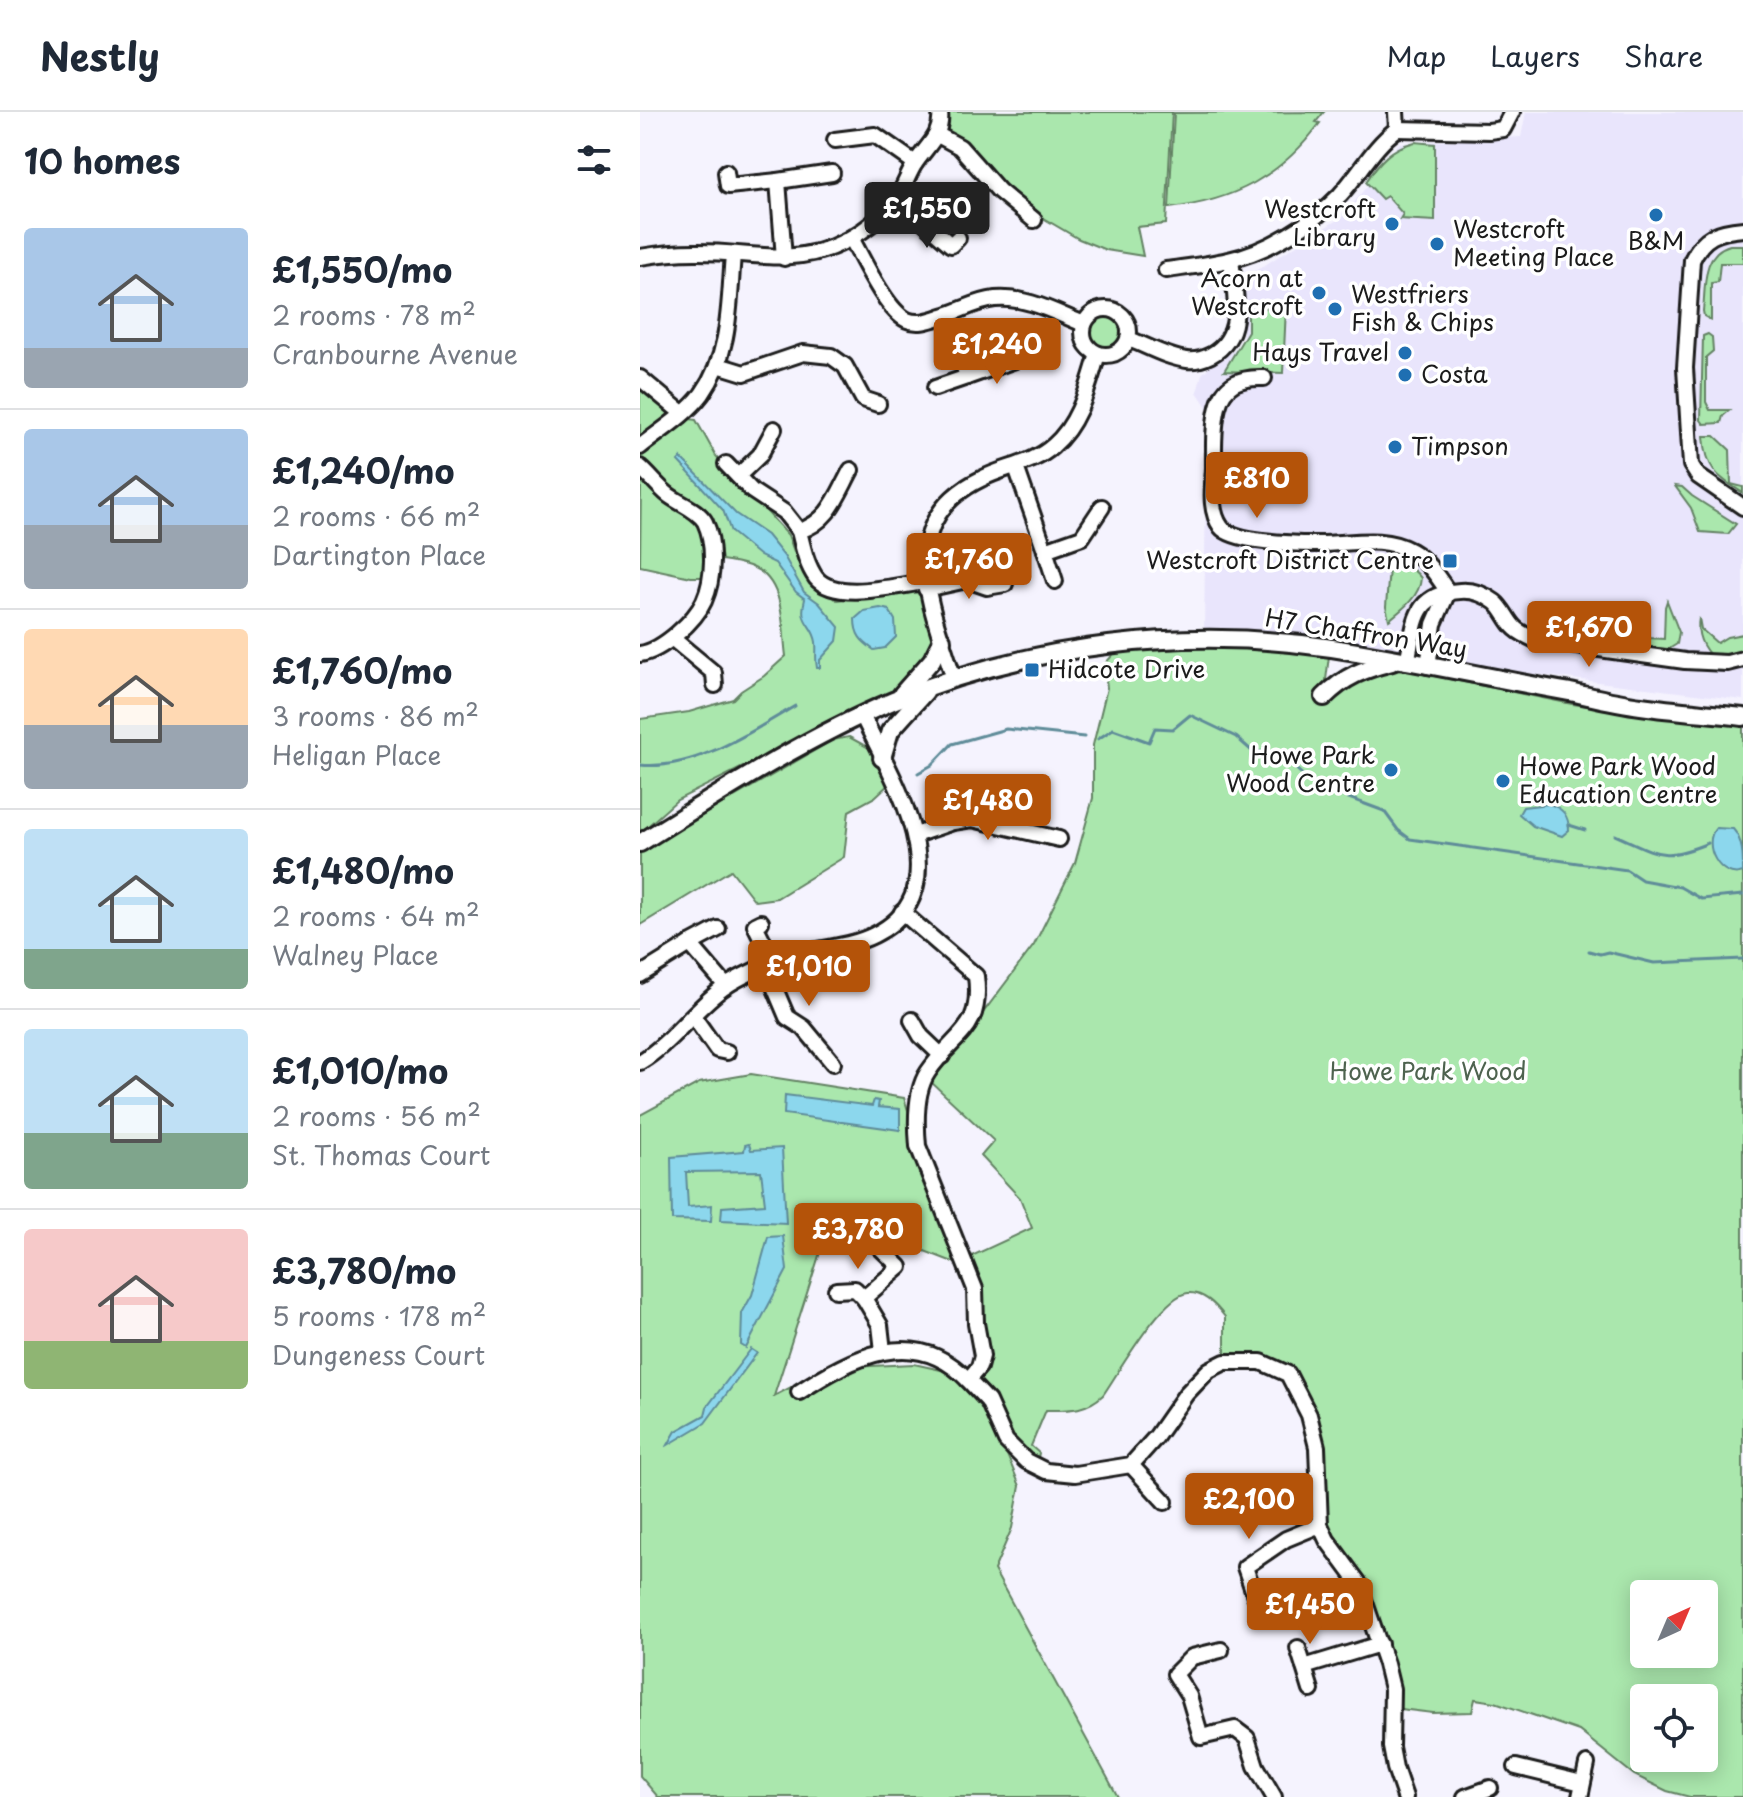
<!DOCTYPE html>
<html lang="en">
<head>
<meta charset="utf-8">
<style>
  :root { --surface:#fff; --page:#f6f6f7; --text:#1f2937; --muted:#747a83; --line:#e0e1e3; --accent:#b45309 }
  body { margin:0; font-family:"Playpen Sans",sans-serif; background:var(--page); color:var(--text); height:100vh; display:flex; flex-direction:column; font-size:30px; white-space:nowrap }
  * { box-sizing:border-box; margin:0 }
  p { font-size:26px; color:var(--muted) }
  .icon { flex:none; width:44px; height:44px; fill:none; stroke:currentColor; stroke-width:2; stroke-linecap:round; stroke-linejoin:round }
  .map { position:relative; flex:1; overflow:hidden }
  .drawer { display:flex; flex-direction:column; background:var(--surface); width:640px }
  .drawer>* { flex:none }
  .needle { width:52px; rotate:44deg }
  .fabs { position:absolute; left:990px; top:1468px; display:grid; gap:16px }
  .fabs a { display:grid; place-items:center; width:88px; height:88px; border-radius:8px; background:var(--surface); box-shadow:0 4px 20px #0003; font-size:40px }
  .price { position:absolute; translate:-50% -68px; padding:0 18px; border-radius:8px; background:var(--accent); color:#fff; font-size:26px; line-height:52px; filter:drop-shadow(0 2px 4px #0008) }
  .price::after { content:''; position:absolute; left:50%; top:48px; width:24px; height:18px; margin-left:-12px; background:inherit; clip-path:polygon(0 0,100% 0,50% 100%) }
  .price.active { background:#222; color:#fff }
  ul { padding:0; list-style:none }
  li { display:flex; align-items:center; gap:24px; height:200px; padding:0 24px }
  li+li { border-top:2px solid var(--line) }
  li span { display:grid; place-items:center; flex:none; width:224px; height:160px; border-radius:8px; color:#555 }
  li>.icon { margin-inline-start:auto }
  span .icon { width:96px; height:96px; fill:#fffc; stroke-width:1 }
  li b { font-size:34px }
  h2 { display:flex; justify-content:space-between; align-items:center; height:96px; padding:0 24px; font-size:34px }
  header { display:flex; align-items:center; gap:48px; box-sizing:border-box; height:112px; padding:0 40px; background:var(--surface); border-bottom:2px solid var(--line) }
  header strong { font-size:38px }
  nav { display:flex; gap:44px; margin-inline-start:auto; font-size:28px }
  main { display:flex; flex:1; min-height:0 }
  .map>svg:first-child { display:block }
  .built { fill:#e9e5fc }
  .green { fill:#aae7ad; stroke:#638264; stroke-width:2; fill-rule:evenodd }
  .water { fill:#8cd7ed; stroke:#5f8c99; stroke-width:2 }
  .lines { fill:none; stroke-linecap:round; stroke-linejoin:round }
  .stream { stroke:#5f8c99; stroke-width:3 }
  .minor-casing { stroke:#1c1c1c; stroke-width:20 }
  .tertiary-casing { stroke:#1c1c1c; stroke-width:22 }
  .minor { stroke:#fff; stroke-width:14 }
  .tertiary { stroke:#fff; stroke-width:16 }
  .poi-dot { fill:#1f6fb2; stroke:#fff; stroke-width:3 }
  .labels { text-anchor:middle; stroke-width:7; stroke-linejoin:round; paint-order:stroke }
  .poi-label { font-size:24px; fill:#1c1c1c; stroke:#fff; text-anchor:start }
  .street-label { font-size:24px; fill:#1c1c1c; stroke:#fff }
  .park-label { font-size:24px; fill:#4e634f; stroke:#fff }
</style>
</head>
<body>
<header>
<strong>Nestly</strong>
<nav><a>Map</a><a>Layers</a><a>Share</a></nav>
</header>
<main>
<section class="drawer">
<h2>10 homes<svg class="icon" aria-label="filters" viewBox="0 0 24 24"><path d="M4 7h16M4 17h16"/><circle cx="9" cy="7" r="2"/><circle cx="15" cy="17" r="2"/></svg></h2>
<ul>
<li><span style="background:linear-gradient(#a9c7e8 75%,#9aa5b1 0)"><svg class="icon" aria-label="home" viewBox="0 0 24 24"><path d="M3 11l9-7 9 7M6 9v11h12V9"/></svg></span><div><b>£1,550/mo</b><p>2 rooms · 78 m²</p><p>Cranbourne Avenue</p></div></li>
<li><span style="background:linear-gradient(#a9c7e8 60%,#9aa5b1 0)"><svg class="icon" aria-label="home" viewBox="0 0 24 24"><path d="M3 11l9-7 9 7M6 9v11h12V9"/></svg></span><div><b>£1,240/mo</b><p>2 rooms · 66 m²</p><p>Dartington Place</p></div></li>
<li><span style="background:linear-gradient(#ffd9b3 60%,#9aa5b1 0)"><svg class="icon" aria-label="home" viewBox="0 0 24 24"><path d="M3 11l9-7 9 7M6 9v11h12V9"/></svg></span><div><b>£1,760/mo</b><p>3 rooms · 86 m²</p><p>Heligan Place</p></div></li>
<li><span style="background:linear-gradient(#bfe0f5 75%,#7fa58c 0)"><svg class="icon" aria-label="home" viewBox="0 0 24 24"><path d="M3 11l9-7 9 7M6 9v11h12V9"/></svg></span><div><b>£1,480/mo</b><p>2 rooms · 64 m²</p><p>Walney Place</p></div></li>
<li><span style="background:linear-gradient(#bfe0f5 65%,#7fa58c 0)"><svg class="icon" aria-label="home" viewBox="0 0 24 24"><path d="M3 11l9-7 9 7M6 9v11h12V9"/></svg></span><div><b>£1,010/mo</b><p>2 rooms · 56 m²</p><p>St. Thomas Court</p></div></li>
<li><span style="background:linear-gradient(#f6c9c9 70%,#8fb573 0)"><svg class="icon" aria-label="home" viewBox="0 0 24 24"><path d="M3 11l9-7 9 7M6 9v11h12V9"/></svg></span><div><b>£3,780/mo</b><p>5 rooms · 178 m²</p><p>Dungeness Court</p></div></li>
</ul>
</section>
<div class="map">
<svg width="1103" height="1685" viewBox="0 0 1103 1685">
  <rect width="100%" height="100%" fill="#f5f3fe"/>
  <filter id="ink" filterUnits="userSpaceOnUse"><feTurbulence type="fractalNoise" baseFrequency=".0125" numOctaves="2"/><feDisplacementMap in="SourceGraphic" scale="16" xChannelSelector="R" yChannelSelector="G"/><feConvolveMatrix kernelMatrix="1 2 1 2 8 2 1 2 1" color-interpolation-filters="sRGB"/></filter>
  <g filter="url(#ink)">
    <path class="built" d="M886,0H1103V588L564,521L567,295L557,280L562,262L571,253L604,232L599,169L705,103L759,31L881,25Z"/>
    <g class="green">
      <path d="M308,0H532L526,112L497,115L503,144L466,138L439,127L391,99L363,76L334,39L308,22Z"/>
      <path d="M684,0L676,10L680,11C641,64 594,89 529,96L534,1Z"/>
      <path d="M775,30L795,32V109L760,107L763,102L747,84L742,87L726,70C739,49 751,36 775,30Z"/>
      <path d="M1090,133H1103V151H1080L1078,170L1071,171V208L1064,204L1063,199C1066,174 1061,141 1090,133Z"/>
      <path d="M646,195L643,261L584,259L608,219V197Z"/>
      <circle cx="467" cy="219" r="18"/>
      <path d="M1068,222L1072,225L1073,239L1066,245V290L1070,298H1090L1083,304L1081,311L1064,312L1061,308L1063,224Z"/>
      <path d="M0,271L46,311L50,307L56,308L76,344L148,423L155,442L175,473L197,488L282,477L293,515V539L259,577L37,688L0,721V607L49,600L93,587L101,579L124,564L146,544C142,515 145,469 114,456C104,451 93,450 82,448L77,420L65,402L24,371L0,347Z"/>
      <path d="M1075,324L1090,338L1091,372L1103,375V381C1076,364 1066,357 1064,324Z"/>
      <path d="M1,366L59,409L68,433L64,465H51L0,454Z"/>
      <path d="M1035,374L1042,375L1052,384L1096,412L1088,422L1060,420L1051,396Z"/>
      <path d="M739,445C756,447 770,452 781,466C780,484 763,497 749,508L746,495L749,456Z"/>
      <path d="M1027,489L1039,520L1037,532L1029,537L930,528L905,520L1024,527L1025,495Z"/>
      <path d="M1059,506L1061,517L1077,531L1087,525L1103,522V542L1074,546C1062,537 1056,521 1059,506Z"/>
      <path d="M483,531L690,536L684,584L738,558L770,559L932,592L1103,613V1685H1050L1027,1679L994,1663L939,1619L855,1590L835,1587L832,1600L793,1601L752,1596L718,1470L687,1428L677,1335L648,1262L585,1250V1205C576,1193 564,1180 548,1181C522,1183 479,1260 463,1283C446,1299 429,1298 406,1298L391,1334L399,1341L396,1354L386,1349L328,1268L339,1255L325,1147L392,1116L380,1086L341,1044L354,1029L291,970L394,833L435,751L453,686V633L467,576L464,553ZM1004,1482H1064V1542H1004ZM1004,1586H1064V1646H1004Z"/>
      <path d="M209,625L231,637L249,672L235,685L209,699L204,745L137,786L115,789L91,758L0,813V739L193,628Z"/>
      <path d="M111,962L264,986L318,1152L192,1103L134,1284L188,1256L274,1252L310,1260L353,1309L380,1374L372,1416L354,1458L478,1685H18L0,1664V1003L59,971Z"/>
    </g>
    <g class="water">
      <path d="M41,346L96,402L127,423L144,444L164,480L179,491L199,515L197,529L180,548V556H177C175,547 177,539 176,530C173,511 158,512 165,487L156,480L135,451L120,444L91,420L83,398L38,349Z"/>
      <path d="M240,496L249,498L255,508L256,525L245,536L234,538C221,529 215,523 215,507L224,499Z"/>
      <path d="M909,692C923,696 929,704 929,718L922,724L893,714L879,702L883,695Z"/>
      <path d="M1076,716L1093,717C1103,728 1103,744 1103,760C1080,769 1061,732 1076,716Z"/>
      <path d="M145,983L232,994L234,988L239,989L238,995L260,997V1018L144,1002Z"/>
      <path d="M109,1032L111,1038L142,1036L146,1111L81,1108L82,1095L125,1092L121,1059L46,1060L48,1095L72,1093L71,1109L32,1108L31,1045L104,1039L105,1033Z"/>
      <path d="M143,1124L147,1158L106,1236L101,1233L102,1201L112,1183L128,1125Z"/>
      <path d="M111,1237L117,1241L65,1311L28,1333L36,1319L65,1303L67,1295Z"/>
    </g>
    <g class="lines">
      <g class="stream">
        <path d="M458,627L473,617L509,630L515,616L533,617L550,603L596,625L612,639L640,642L667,667L682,676L744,699L758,718L770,727L987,758L1002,768L1040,775L1061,787L1103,783"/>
        <path d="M0,653C53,659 111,620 155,594"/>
        <path d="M278,661L292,653L312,632L366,617L444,625"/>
        <path d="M929,713L945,718"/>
        <path d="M975,723C1019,742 1022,750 1068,731"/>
        <path d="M949,839L960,842L968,840L1014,851L1103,847"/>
      </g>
      <defs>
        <g id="minor">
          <path d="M757,17L849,19L863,17L872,0"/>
          <path d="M298,23L320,35L359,79L394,108"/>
          <path d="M195,28L235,23L275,51"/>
          <path d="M86,60L88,74L138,69L144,146"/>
          <path d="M138,69L192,61"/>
          <path d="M257,87L311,133L318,126"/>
          <path d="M1103,117C1078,119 1063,124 1052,148L1045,256L1051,353L1058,364L1103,395"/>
          <path d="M211,126C223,147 246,198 267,208C278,213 291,208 303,204C321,199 336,189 355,187C387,184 416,201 444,212"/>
          <path d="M0,145C18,142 36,140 55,140C119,139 162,160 222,119C235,110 248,100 257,86C264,75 268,63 274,53C286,34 303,24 300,0"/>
          <path d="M526,158C547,155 568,153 588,148C627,140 672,112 700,83C720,61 733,35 757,17L756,0"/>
          <circle cx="466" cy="220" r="23"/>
          <path d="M489,227C507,234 528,246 547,248C555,249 565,246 571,243C606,224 595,181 591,148"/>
          <path d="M78,253L104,261L163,241L191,244L205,254L223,287L238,292"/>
          <path d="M327,265L375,248"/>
          <path d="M0,266L42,301"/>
          <path d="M624,266C601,265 584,271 578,295C573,314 574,336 574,356C573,375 569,398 581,415C592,430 655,432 675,432C706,433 742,422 771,439C787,448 798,465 808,480"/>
          <path d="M295,276L327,265L308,203"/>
          <path d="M0,335C20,319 46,303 62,282C91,241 89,190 93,142"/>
          <path d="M86,352L112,379L144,400L159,419"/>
          <path d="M0,355C9,363 17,373 26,381C37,391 58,397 65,410C75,431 74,467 64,489C55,509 22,539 0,542"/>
          <path d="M376,355L405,438L442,425L462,395"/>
          <path d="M211,358C197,384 189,410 159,419C163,435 166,452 176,466C196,490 257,473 285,470"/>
          <path d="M98,364L120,343L134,317"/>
          <path d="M405,438L415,469"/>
          <path d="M286,477L327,468L347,475L365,472"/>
          <path d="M33,527L74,561L75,573"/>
          <path d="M767,550C776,511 772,482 820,479C833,478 844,482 855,490C863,496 867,508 874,515C879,521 888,524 895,528L1045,549L1087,551L1103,547"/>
          <path d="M788,554L794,512L808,480"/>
          <path d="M314,567C292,496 251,411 341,367C365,354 392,353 413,334C440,311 448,274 458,242"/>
          <path d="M275,723L313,710L332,707L419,727"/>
          <path d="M262,800L336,864C343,920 314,921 288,960C275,979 276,1012 278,1034L335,1177L336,1211L342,1244L339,1255L328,1268L348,1289L366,1329L386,1349L406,1359L435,1362L491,1353L516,1325L546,1282L569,1258L585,1250H621L648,1262L669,1303L677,1335L680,1413L687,1428L718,1470L746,1552L752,1577L751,1635L755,1656L765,1685"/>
          <path d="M121,810L115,813L133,849"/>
          <path d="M50,832L78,817"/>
          <path d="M125,853L147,905L164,916L193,951"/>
          <path d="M0,863L50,832L86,874"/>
          <path d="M53,904L77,938L87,940"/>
          <path d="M272,908L281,924L302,944"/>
          <path d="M0,950C33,930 55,895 86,874C97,866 112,860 124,854C158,835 200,840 234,823C325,778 251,664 222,603"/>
          <path d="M228,1124L260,1155L224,1186L240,1213L243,1239"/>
          <path d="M196,1178L215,1177L224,1186"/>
          <path d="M159,1280C213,1245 275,1212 328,1268"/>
          <path d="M491,1353L525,1390"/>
          <path d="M615,1484L605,1455L646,1427L680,1413"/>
          <path d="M658,1536L664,1555"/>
          <path d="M581,1538L552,1545L535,1562L549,1584L561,1625L595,1617L607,1626L616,1654L634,1685"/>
          <path d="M671,1578L664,1555L740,1532"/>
          <path d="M876,1655L942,1671"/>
          <path d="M825,1685L850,1676"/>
          <path d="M940,1685L947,1652"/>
        </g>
        <g id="tertiary">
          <path d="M262,582L292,548L302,528"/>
          <path d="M684,585C705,564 724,557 752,550"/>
          <path d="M242,646L250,619L285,580"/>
          <path d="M0,731C80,681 165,626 253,589C389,532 546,514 692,536C771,548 850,566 930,580C953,585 977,591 1001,594C1035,599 1069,601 1103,605"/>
        </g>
      </defs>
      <use href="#minor" class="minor-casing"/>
      <use href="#tertiary" class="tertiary-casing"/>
      <use href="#minor" class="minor"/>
      <use href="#tertiary" class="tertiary"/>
    </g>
  </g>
  <g class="poi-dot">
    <circle cx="1016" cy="103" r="8"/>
    <circle cx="752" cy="112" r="8"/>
    <circle cx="797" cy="132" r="8"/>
    <circle cx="679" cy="181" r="8"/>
    <circle cx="695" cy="197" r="8"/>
    <circle cx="765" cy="241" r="8"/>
    <circle cx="765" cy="263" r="8"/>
    <circle cx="755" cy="335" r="8"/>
    <rect x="802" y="441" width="16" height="16" rx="4"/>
    <rect x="384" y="550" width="16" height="16" rx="4"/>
    <circle cx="751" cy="658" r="8"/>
    <circle cx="863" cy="669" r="8"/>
  </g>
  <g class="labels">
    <g class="poi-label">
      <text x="736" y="106" text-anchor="end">Westcroft<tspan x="736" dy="28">Library</tspan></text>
      <text x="813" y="126">Westcroft<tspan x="813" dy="28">Meeting Place</tspan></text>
      <text x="1016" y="138" text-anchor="middle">B&amp;M</text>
      <text x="663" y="175" text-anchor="end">Acorn at<tspan x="663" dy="28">Westcroft</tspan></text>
      <text x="711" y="191">Westfriers<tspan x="711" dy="28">Fish &amp; Chips</tspan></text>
      <text x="749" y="249" text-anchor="end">Hays Travel</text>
      <text x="781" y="271">Costa</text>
      <text x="771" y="343">Timpson</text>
      <text x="794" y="457" text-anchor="end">Westcroft District Centre</text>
      <text x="408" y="566">Hidcote Drive</text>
      <text x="735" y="652" text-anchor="end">Howe Park<tspan x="735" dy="28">Wood Centre</tspan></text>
      <text x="879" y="663">Howe Park Wood<tspan x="879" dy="28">Education Centre</tspan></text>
    </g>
    <g class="street-label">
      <text transform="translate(726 522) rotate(9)" y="8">H7 Chaffron Way</text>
    </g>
    <g class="park-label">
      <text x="788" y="968">Howe Park Wood</text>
    </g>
  </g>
</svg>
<div class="fabs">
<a><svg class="needle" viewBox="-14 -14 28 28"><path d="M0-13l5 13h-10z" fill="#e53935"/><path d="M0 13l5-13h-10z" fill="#747a83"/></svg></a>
<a><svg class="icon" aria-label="locate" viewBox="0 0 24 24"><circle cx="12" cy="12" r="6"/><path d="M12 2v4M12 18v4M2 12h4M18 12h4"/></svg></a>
</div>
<b class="price active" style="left:287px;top:138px">£1,550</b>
<b class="price" style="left:357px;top:274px">£1,240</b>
<b class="price" style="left:617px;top:408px">£810</b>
<b class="price" style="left:329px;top:489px">£1,760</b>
<b class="price" style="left:949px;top:557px">£1,670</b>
<b class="price" style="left:348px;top:730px">£1,480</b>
<b class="price" style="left:169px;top:896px">£1,010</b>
<b class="price" style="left:218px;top:1159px">£3,780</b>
<b class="price" style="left:609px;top:1429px">£2,100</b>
<b class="price" style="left:670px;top:1534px">£1,450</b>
</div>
</main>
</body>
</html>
